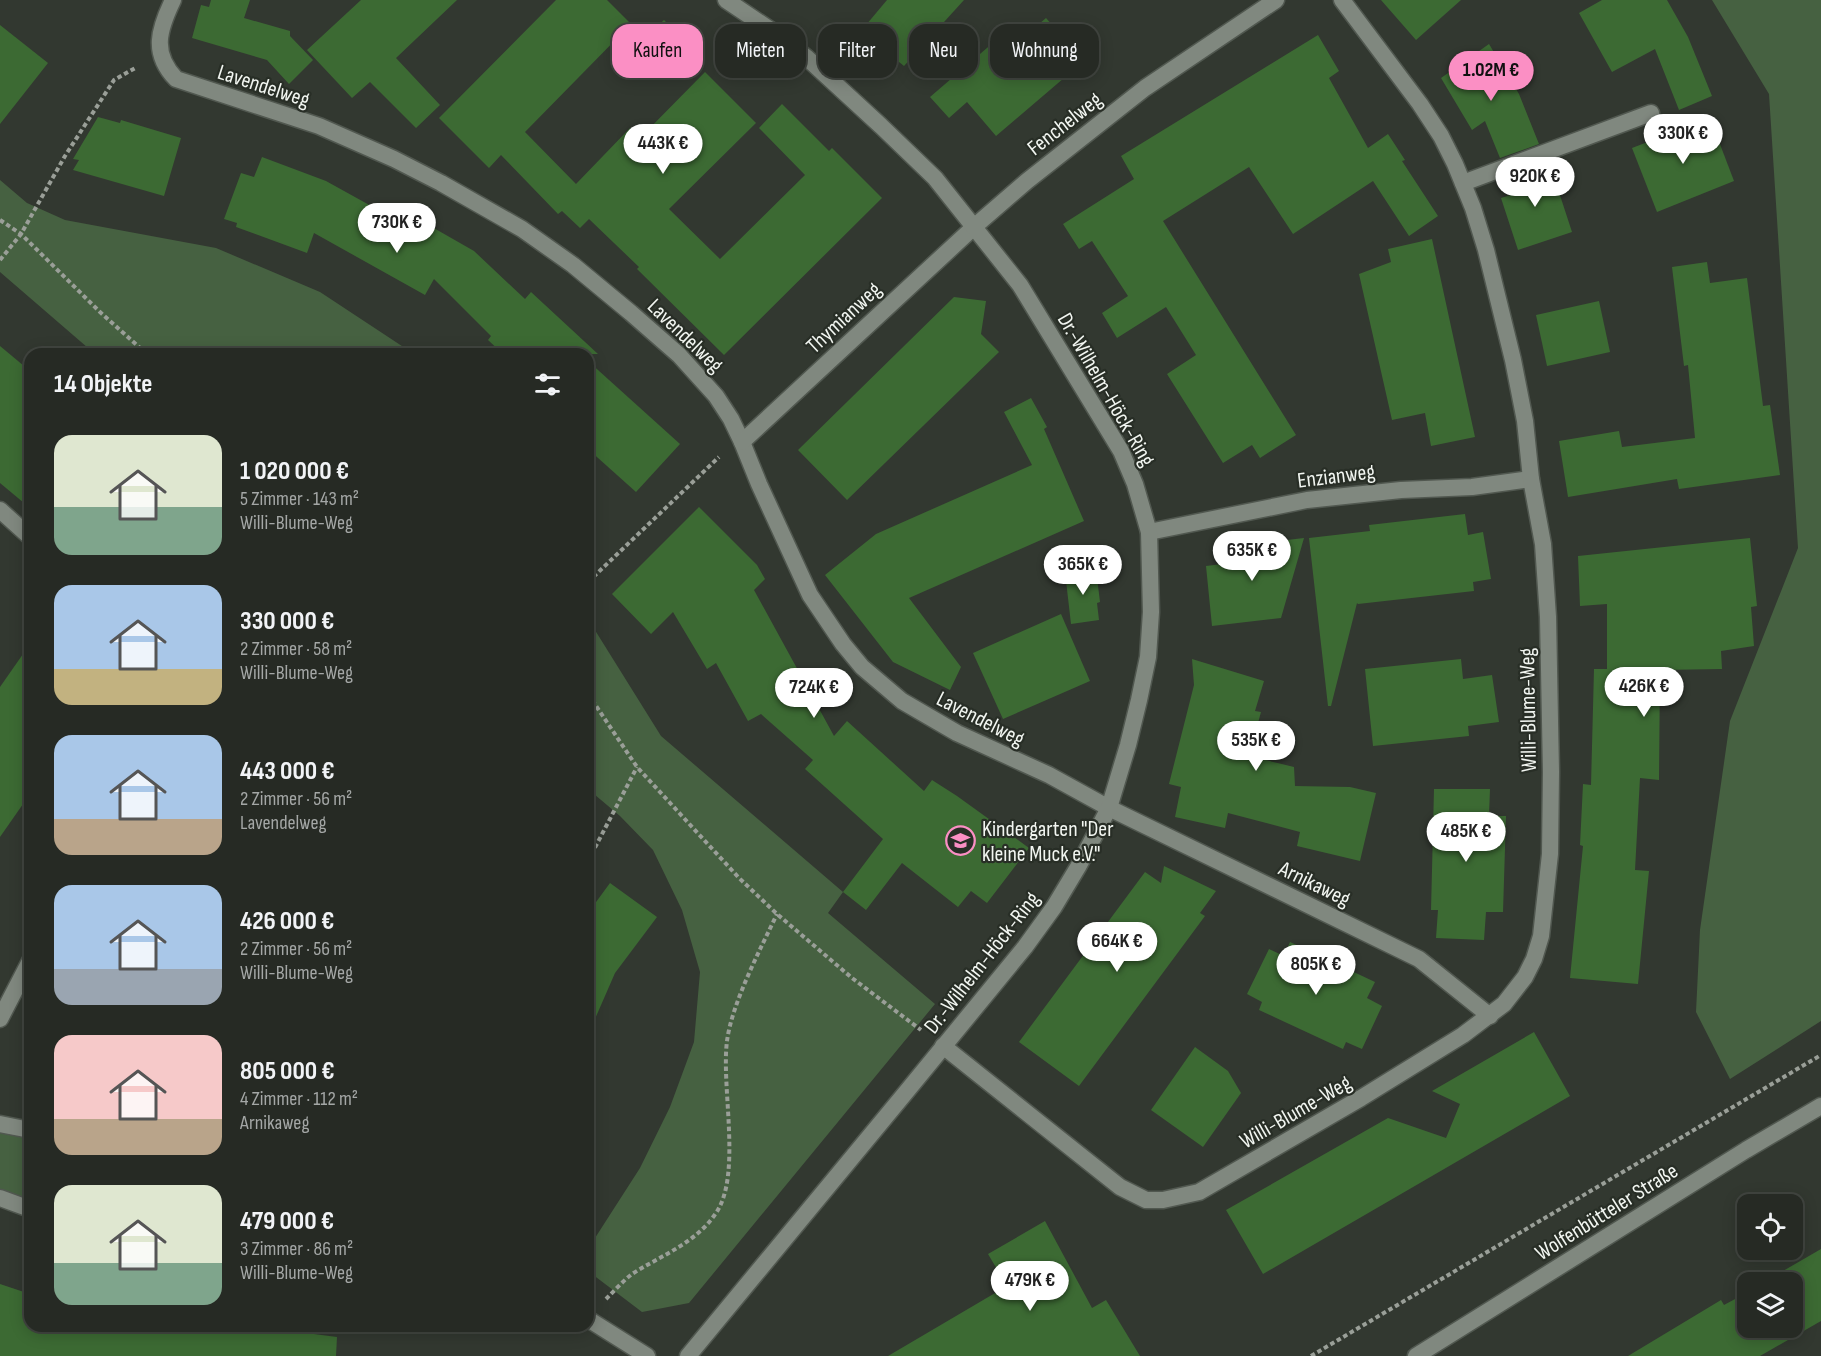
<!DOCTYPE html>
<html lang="de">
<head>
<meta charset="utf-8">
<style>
  :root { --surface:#262a24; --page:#2e322c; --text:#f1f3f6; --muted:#a4a7a6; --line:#424641; --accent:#fb8fc4 }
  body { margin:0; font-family:"Sofia Sans Condensed",sans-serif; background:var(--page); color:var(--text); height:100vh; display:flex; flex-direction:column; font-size:22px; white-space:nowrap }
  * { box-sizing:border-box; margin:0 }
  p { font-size:20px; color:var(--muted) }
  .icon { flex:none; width:33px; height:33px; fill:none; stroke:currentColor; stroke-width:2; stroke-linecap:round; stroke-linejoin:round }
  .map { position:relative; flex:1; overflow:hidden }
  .details { position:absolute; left:24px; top:348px; width:570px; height:984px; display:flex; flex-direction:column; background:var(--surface); border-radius:18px; box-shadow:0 3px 15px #0003,0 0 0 2px var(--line) }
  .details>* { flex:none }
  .banner { position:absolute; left:612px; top:24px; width:570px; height:54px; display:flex; gap:12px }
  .buttons { position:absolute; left:1737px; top:1194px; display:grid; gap:12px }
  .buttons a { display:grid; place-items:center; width:66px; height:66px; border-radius:12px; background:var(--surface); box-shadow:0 3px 15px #0003,0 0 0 2px var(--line); font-size:30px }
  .price { position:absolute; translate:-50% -51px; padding:0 14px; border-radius:21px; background:#fff; color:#222; font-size:20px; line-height:39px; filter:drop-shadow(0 2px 3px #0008) }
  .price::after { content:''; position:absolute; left:50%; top:36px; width:18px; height:14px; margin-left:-9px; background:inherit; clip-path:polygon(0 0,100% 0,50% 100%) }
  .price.selected { background:var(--accent); color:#111 }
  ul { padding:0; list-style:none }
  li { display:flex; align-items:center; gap:18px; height:150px; padding:0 30px }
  li span { display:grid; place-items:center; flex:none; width:168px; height:120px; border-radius:18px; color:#555 }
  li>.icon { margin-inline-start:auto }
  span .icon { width:72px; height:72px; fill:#fffc; stroke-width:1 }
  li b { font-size:26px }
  h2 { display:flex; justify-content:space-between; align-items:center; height:72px; padding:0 30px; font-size:26px }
  .pill { padding:0 21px; border-radius:18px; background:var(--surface); box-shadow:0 3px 15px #0003,0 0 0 2px var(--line); font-size:21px; line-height:54px }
  .pill.selected { background:var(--accent); color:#111 }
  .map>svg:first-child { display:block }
  .green { fill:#466141 }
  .building { fill:#3c6a33 }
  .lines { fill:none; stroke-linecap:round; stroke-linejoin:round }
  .service-casing { stroke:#515850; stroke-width:19 }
  .minor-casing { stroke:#515850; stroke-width:19 }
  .tertiary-casing { stroke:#515850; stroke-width:19 }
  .path { stroke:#9a9f98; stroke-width:4; stroke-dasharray:4.5 3; stroke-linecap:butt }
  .service { stroke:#80887f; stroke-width:16 }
  .minor { stroke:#80887f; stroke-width:16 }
  .tertiary { stroke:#80887f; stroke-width:16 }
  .labels { text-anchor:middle; stroke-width:4.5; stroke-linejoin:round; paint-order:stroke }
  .street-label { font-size:22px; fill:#f2f6f1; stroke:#282e26 }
  .poi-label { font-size:22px; fill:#f2f6f1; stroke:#282e26; text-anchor:start }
</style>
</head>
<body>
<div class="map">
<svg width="1821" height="1356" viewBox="0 0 1821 1356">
  <rect width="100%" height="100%" fill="#323830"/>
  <g class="green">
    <path d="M1712,0H1821V1021L1730,1079L1696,1012L1700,930L1730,721L1798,548L1769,94Z"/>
    <path d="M0,180L27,203L65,220L216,248L320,292L414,354H95L0,272Z"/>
    <path d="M588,619L661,736L843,892L828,913L935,1004L689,1303L642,1312L588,1271L595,1238L640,1168L670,1107L694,1042L700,972L682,910L653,850L620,816L588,789Z"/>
    <path d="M0,1124L30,1130V1208L0,1197Z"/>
  </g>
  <g class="building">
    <path d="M211,0H250L244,18L290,31V36L313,60L289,84L267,60L192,38L201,5L209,7Z"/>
    <path d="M361,0H457L396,58L440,105L416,128L370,82L352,98L307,50Z"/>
    <path d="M556,0H607L631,24L525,132L576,184L630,128L640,138L705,72L756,123L669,209L720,259L805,175L759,128L782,104L829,151L832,148L882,198L724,355L637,269L639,267L589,219L580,228L562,211L558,214L501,155L489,168L439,118Z"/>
    <path d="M887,0H964L904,66L861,31Z"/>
    <path d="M1381,0H1461L1416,40Z"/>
    <path d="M1602,0H1667L1688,37L1712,96L1679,110L1655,49L1612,72L1579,13Z"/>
    <path d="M1046,18L1068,43L1048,60L1064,78L996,136L967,102L949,118L930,97L1016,23L1026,35Z"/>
    <path d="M664,20L676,32L680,28L703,52L674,79L640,43Z"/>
    <path d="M0,25L48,63L0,124Z"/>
    <path d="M1318,35L1339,71L1329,78L1368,148L1388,134L1405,160L1402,161L1438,216L1409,236L1373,181L1293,234L1249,167L1163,221L1296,435L1260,458L1252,445L1223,463L1167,374L1196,355L1166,307L1117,338L1102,313L1128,296L1092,241L1079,249L1063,224L1134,179L1121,156Z"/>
    <path d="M1489,44L1519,94L1539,144L1500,158L1485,121L1472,130L1441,78Z"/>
    <path d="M98,117L120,123L121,120L181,138L164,196L73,170L79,160L73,159Z"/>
    <path d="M1710,118L1734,181L1657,212L1632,148Z"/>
    <path d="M262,157L326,181L391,217L397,207L474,251L525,299L531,292L598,354H503L488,340L491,336L434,279L425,295L314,233L307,253L236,227L237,223L224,219L241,173L254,177Z"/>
    <path d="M1546,163L1553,181L1555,180L1572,232L1518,250L1501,198L1514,194L1508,178Z"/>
    <path d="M1432,239L1475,437L1431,446L1425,413L1392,420L1359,274L1391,262L1388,249Z"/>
    <path d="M1707,262L1710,283L1747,278L1763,406L1770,405L1780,475L1679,489L1677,479L1568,497L1559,441L1619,431L1622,447L1695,438L1688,365L1684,366L1672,267Z"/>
    <path d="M954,297L986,301L981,334L999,352L847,500L798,450Z"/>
    <path d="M1599,301L1610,352L1547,366L1536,315Z"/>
    <path d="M0,346L30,371V508L0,483Z"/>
    <path d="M588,361L680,444L636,492L588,449Z"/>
    <path d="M1031,398L1047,427L1044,429L1084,521L909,598L961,667L950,690L893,662L825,575L876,534L1032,465L1004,412Z"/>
    <path d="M699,507L757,565L765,579L754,590L834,736L847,721L924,791L932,780L957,796L1029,848L987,903L971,891L958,907L902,863L866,910L843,892L883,839L805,769L813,760L761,714L748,721L716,663L707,669L673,612L651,634L612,594Z"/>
    <path d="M1465,514L1468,535L1483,532L1491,579L1473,582L1474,591L1358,604L1357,603L1331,706H1328L1309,538L1370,531L1369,525Z"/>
    <path d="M1304,538L1281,618L1212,626L1206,566L1222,564L1220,548Z"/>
    <path d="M1750,538L1757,606L1751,607L1754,646L1721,651L1722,669L1660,670L1659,780L1640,778L1635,870L1649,871L1638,984L1570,978L1583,846L1580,845L1583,784L1591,785L1594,669H1607V604L1580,606L1578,556Z"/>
    <path d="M1096,569L1100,602L1097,603L1099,620L1071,624L1065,572Z"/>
    <path d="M1061,614L1090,681L1003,719L973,653Z"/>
    <path d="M30,644V794L0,837V687Z"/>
    <path d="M1192,659L1264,681L1255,711L1261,712L1249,756L1294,767L1295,786L1350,787L1376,793L1360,861L1297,846L1300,832L1228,813L1225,828L1175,817L1181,787L1169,784L1194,685Z"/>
    <path d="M1461,659L1463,679L1492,675L1499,722L1468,726L1469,736L1373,746L1365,669Z"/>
    <path d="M1434,789H1490L1489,816H1506L1503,912H1486L1484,940L1436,938L1438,910H1431Z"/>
    <path d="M1164,866L1216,891L1200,913L1205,916L1079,1086L1019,1042L1145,872L1161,883Z"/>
    <path d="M610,883L657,917L615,973L588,1035V913Z"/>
    <path d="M1290,942L1375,982L1367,998L1382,1006L1362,1049L1346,1042L1343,1049L1259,1010L1262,1002L1247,994L1269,949L1284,956Z"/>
    <path d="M1534,1032L1570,1096L1263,1274L1226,1210L1388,1118L1446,1138L1460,1104L1432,1091Z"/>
    <path d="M1195,1047L1228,1071L1241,1093L1203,1147L1151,1110Z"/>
    <path d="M1045,1221L1092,1308L1106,1300L1140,1356H888L1007,1286L988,1254Z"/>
    <path d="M1821,1249V1321L1760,1356H1628L1721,1300L1724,1305L1748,1292V1328H1792V1282H1764Z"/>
    <path d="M0,1284L30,1294V1326H252L337,1337L336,1356H0Z"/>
  </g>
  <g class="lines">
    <defs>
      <path id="service" d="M1463,183L1651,113"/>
      <g id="minor">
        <path d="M173,0C159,29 151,53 176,79L319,126L394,159L441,183L522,229L573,265L631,313L679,355L716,396L731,419L742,442L759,484L810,595L843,644L862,667L902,701L957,733L1049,775L1109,808L1419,959L1490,1016"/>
        <path d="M742,442L975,226L1027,181L1145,88L1276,0"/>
        <path d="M0,510L30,537"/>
        <path d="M1149,532L1307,500L1401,490L1472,487L1531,479"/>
        <path d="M0,1019L30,961"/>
        <path d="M943,1046L1120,1187L1146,1200H1163L1199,1192L1361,1098L1463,1035L1504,1004L1525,977L1534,959L1541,936L1550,854L1551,772L1548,617L1543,544L1531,479L1525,421L1513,360L1486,250L1473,208L1455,164L1441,136L1420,104L1342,0"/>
        <path d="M0,1124L30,1130"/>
        <path d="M0,1198L30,1209"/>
        <path d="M588,1319L647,1356"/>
        <path d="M688,1356L907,1091L1025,947L1054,907L1078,867L1109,808L1128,745L1139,700L1148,657L1151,612L1149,532L1135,484L1121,451L1020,285L935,178L881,126L806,57L778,35L726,0"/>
      </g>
      <path id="tertiary" d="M1416,1356L1746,1150L1821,1106"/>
    </defs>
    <use href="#service" class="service-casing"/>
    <use href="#minor" class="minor-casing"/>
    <use href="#tertiary" class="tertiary-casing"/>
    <g class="path">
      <path d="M0,220L21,234L100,312L147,354"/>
      <path d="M0,260L21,234L65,156L114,80L137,67"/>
      <path d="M588,582L719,457"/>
      <path d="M588,694L637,767L739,878L777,914L852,978L921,1030"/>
      <path d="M588,861L637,767"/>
      <path d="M606,1299C614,1291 623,1281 632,1274C662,1255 696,1243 716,1213C742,1175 721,1088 727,1041C732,1003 760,950 777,914"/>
      <path d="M1311,1356L1821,1055"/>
    </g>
    <use href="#service" class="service"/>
    <use href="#minor" class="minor"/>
    <use href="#tertiary" class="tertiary"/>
  </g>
  <defs>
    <symbol id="school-ring" viewBox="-11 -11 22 22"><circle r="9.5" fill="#282e26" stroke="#fb8fc4" stroke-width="1.5"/><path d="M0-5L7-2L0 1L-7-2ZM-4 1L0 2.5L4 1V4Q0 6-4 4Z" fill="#fb8fc4"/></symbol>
  </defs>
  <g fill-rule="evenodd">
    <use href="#school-ring" x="944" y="824" width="33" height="33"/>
  </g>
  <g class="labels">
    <g class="street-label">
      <text transform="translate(264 85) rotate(18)" y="8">Lavendelweg</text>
      <text transform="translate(1064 123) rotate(-38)" y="8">Fenchelweg</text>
      <text transform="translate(843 317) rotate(-43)" y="8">Thymianweg</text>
      <text transform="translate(686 335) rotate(44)" y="8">Lavendelweg</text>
      <text transform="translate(1107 389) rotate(60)" y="8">Dr.-Wilhelm-Höck-Ring</text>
      <text transform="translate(1336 475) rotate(-7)" y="8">Enzianweg</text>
      <text transform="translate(1527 710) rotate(-91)" y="8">Willi-Blume-Weg</text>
      <text transform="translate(981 718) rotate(27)" y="8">Lavendelweg</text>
      <text transform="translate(1315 883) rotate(26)" y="8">Arnikaweg</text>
      <text transform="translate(981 962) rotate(-52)" y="8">Dr.-Wilhelm-Höck-Ring</text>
      <text transform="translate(1295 1111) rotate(-30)" y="8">Willi-Blume-Weg</text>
      <text transform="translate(1606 1211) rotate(-32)" y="8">Wolfenbütteler Straße</text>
    </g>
    <g class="poi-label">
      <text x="982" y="836">Kindergarten "Der<tspan x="982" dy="25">kleine Muck e.V."</tspan></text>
    </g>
  </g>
</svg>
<div class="buttons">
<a><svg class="icon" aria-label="locate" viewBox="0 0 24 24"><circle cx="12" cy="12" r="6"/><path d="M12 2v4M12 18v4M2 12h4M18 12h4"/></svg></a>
<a><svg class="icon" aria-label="layers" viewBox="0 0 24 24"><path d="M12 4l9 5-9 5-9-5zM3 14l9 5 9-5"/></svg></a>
</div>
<b class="price selected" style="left:1491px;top:102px">1.02M €</b>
<b class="price" style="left:1683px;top:165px">330K €</b>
<b class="price" style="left:663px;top:175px">443K €</b>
<b class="price" style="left:1535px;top:208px">920K €</b>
<b class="price" style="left:397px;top:254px">730K €</b>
<b class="price" style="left:1252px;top:582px">635K €</b>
<b class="price" style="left:1083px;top:596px">365K €</b>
<b class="price" style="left:1644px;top:718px">426K €</b>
<b class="price" style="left:814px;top:719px">724K €</b>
<b class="price" style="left:1256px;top:772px">535K €</b>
<b class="price" style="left:1466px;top:863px">485K €</b>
<b class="price" style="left:1117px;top:973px">664K €</b>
<b class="price" style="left:1316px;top:996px">805K €</b>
<b class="price" style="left:1030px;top:1312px">479K €</b>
<div class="banner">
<a class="pill selected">Kaufen</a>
<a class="pill">Mieten</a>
<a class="pill">Filter</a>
<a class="pill">Neu</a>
<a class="pill">Wohnung</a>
</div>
<section class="details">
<h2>14 Objekte<svg class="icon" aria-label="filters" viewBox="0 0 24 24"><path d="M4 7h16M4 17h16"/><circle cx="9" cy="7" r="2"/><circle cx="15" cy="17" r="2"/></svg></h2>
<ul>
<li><span style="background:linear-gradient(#dfe7d0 60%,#7fa58c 0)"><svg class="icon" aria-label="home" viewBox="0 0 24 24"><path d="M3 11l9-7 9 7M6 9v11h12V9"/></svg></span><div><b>1 020 000 €</b><p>5 Zimmer · 143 m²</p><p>Willi-Blume-Weg</p></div></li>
<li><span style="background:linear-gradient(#a9c7e8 70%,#c2b280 0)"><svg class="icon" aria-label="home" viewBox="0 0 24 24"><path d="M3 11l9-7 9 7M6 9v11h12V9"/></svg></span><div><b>330 000 €</b><p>2 Zimmer · 58 m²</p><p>Willi-Blume-Weg</p></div></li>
<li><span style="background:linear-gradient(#a9c7e8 70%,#b9a48a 0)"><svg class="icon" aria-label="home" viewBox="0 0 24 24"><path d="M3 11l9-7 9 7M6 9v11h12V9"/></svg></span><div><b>443 000 €</b><p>2 Zimmer · 56 m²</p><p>Lavendelweg</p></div></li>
<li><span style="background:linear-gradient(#a9c7e8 70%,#9aa5b1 0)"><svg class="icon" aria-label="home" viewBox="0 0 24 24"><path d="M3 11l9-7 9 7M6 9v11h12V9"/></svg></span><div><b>426 000 €</b><p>2 Zimmer · 56 m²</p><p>Willi-Blume-Weg</p></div></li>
<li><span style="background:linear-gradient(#f6c9c9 70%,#b9a48a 0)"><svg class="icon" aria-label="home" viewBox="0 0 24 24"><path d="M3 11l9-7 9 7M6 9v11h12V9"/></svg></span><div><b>805 000 €</b><p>4 Zimmer · 112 m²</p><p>Arnikaweg</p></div></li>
<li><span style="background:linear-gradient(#dfe7d0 65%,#7fa58c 0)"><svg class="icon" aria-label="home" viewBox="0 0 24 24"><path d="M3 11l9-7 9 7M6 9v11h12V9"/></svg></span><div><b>479 000 €</b><p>3 Zimmer · 86 m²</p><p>Willi-Blume-Weg</p></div></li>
</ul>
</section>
</div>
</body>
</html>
